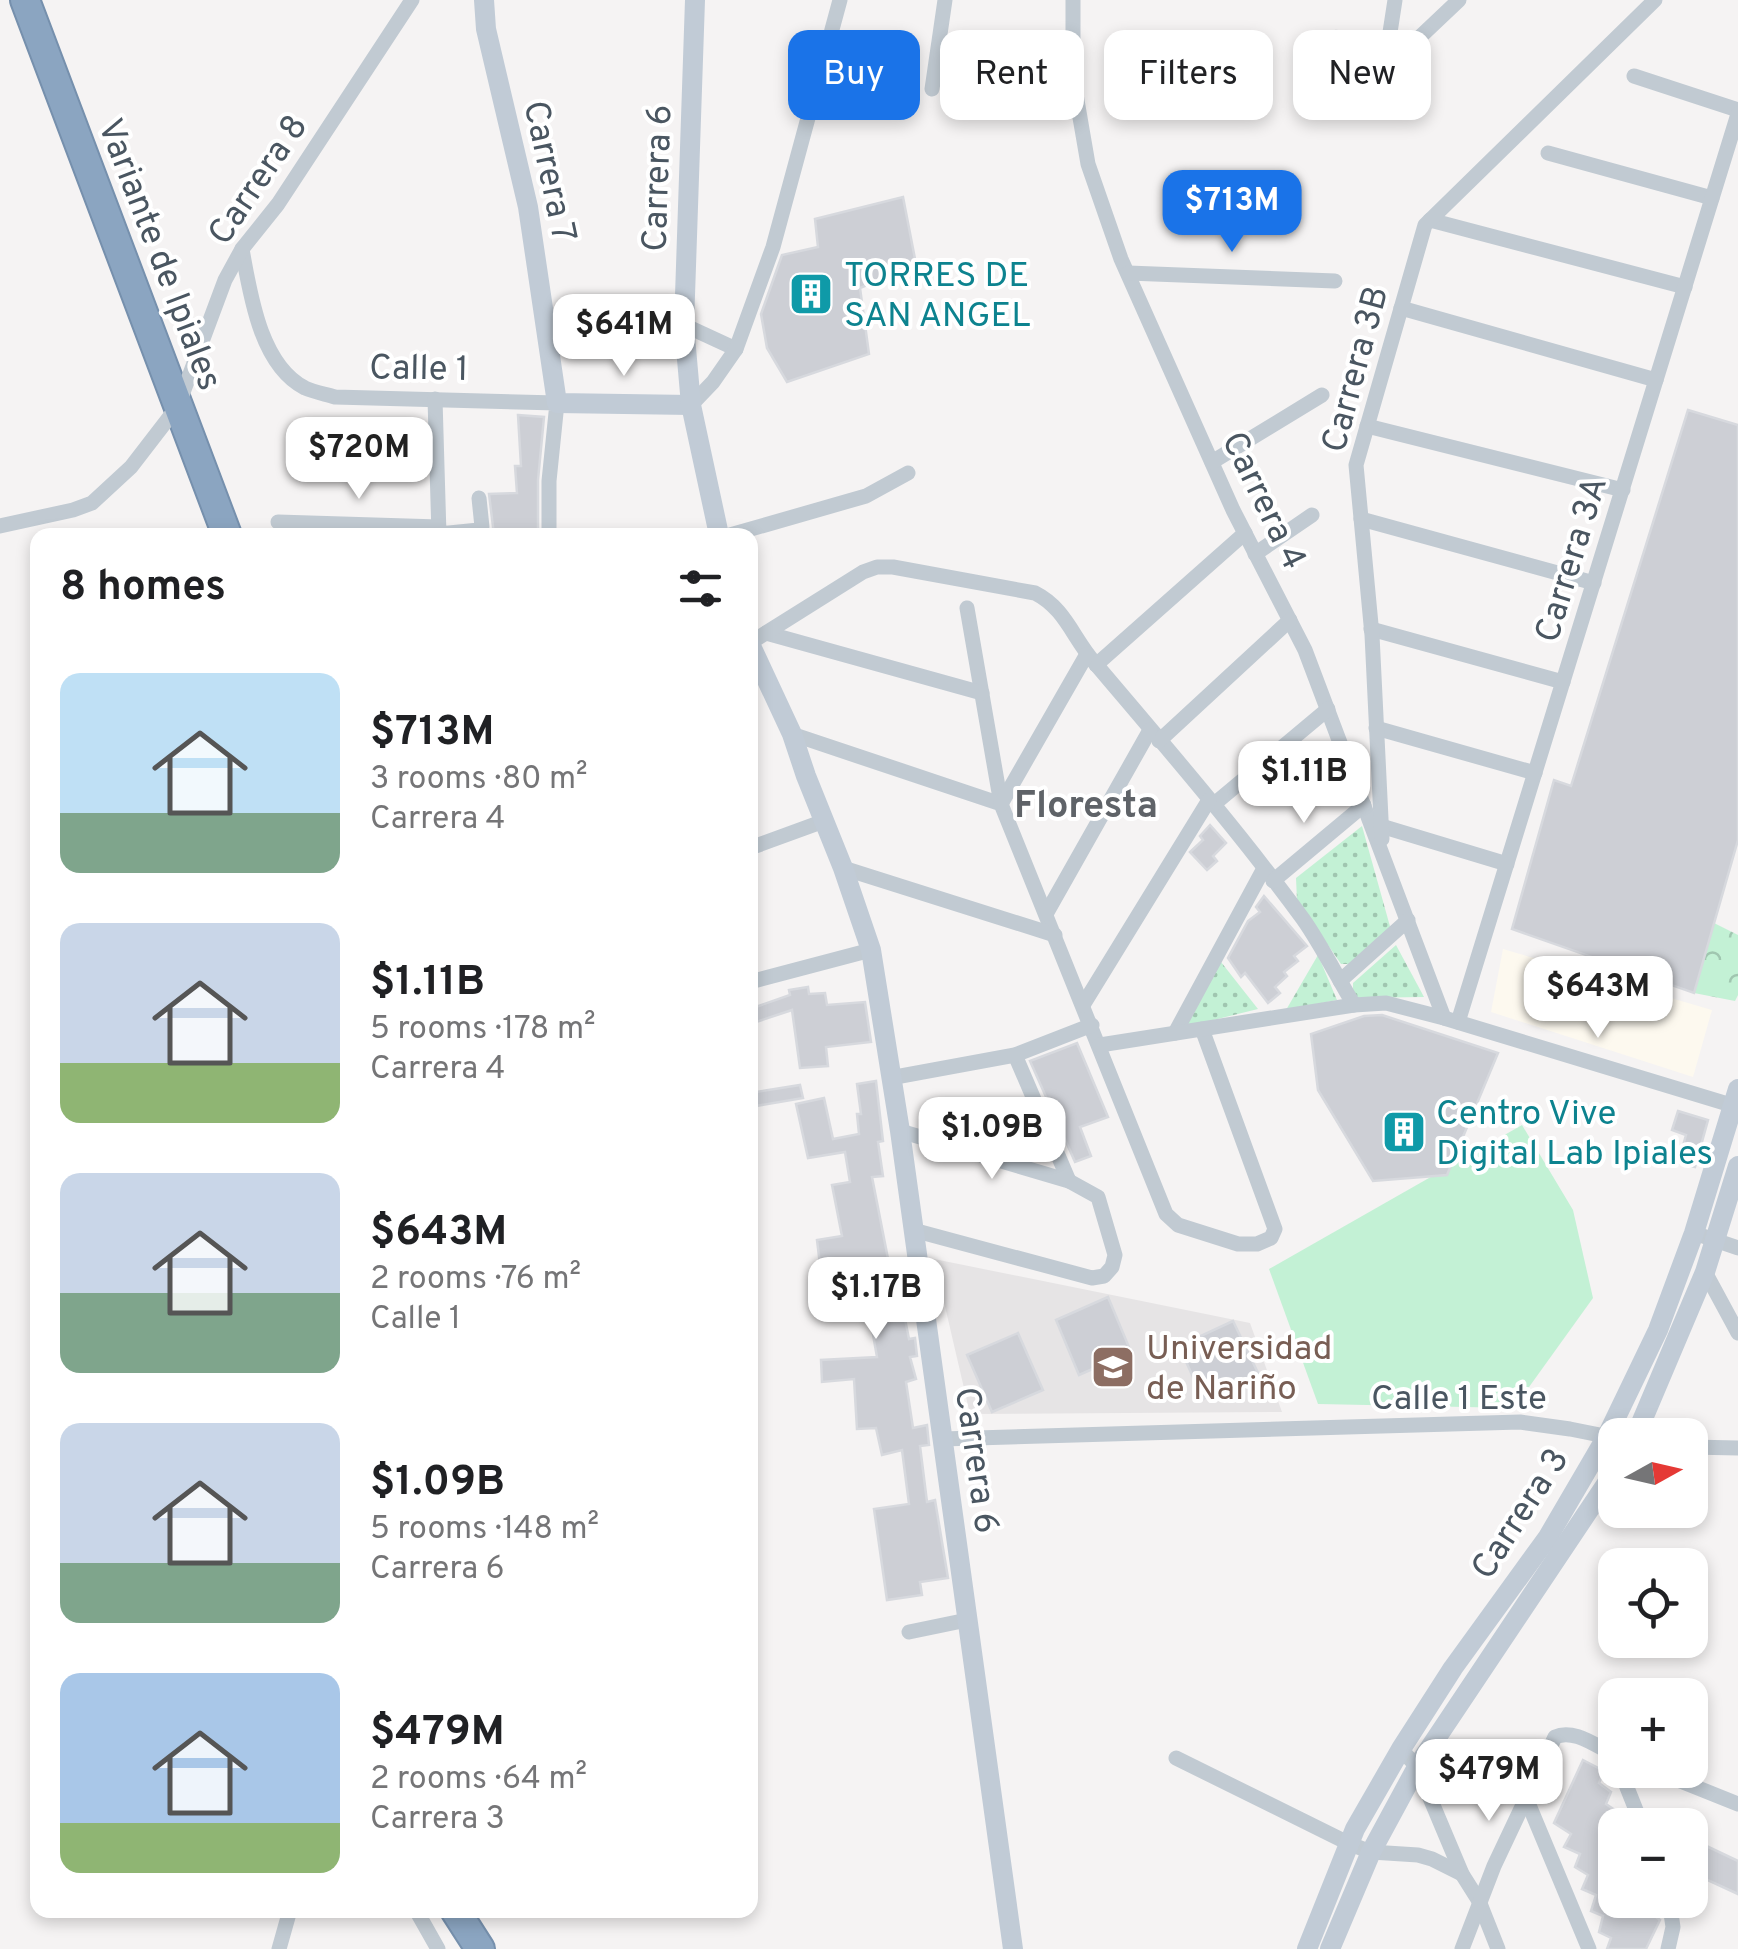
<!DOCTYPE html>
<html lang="en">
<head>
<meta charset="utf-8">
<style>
  :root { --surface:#fff; --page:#f2f2f2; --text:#202124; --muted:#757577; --accent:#1a73e8 }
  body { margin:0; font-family:Overpass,sans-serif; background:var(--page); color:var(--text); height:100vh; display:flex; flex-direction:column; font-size:38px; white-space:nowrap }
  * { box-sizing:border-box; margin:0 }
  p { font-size:32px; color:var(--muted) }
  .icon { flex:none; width:55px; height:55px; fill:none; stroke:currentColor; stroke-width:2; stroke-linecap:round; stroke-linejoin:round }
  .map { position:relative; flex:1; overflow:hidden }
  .details { position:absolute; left:30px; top:528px; width:728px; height:1390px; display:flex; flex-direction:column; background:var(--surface); border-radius:20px; box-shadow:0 5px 15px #0003 }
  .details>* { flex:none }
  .top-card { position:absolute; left:788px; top:30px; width:800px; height:90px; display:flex; gap:20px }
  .needle { width:65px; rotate:82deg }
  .tools { position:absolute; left:1598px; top:1418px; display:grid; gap:20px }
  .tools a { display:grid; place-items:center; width:110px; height:110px; border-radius:20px; background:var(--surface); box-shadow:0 5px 15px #0003; font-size:50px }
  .price { position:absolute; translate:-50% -85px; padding:0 22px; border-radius:20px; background:#fff; color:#222; font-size:32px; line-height:65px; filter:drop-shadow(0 2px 5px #0008) }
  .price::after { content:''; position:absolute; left:50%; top:60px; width:30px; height:22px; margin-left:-15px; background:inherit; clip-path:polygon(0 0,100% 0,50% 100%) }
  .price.current { background:var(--accent); color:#fff }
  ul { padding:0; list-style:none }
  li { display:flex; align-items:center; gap:30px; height:250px; padding:0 30px }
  li span { display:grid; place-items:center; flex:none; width:280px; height:200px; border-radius:20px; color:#555 }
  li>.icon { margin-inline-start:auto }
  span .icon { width:120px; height:120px; fill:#fffc; stroke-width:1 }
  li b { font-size:42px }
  h2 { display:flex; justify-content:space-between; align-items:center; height:120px; padding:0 30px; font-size:42px }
  .chip { padding:0 35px; border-radius:20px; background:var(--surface); box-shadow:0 5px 15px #0003; font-size:35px; line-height:90px }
  .chip.current { background:var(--accent); color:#fff }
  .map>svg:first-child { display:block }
  .commercial { fill:#fdf9ef }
  .education { fill:#e6e4e5 }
  .grass { fill:url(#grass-dots) }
  .park { fill:url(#park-crowns) }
  .garden { fill:#c3f1d5 }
  .building { fill:#cdcfd5; stroke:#d7d9de; stroke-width:2.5 }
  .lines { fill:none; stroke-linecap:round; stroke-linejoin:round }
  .highway-casing { stroke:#7690ad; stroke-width:32 }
  .street { stroke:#c1cad2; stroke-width:15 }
  .secondary { stroke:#c1cbd6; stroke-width:20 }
  .highway { stroke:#8ba5c1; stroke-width:28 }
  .labels { text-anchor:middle; stroke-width:8; stroke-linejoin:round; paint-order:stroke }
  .street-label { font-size:35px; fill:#4a5661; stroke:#fff }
  .culture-label { font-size:35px; fill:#0d838f; stroke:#fff; text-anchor:start }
  .education-label { font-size:35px; fill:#785e54; stroke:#fff; text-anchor:start }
  .neighbourhood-label { font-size:38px; font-weight:bold; fill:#5f6368; stroke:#fff }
</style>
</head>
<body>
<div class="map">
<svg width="1738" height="1949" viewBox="0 0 1738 1949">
  <defs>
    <pattern id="grass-dots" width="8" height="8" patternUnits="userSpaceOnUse" patternTransform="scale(2.5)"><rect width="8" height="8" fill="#c3f1d5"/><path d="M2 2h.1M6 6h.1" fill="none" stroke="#a0c6b0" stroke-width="1.8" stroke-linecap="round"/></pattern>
    <pattern id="park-crowns" width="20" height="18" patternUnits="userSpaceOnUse" patternTransform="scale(2.5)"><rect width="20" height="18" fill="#c3f1d5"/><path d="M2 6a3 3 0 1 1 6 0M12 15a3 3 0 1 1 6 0" fill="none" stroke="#a0c6b0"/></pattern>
  </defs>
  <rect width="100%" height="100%" fill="#f5f3f3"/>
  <path class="commercial" d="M1503,949L1712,1010L1693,1077L1491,1012Z"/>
  <path class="education" d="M934,1259L1250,1323L1282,1412L970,1414Z"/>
  <g class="grass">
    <path d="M1362,826L1391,930L1353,964H1341L1297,900L1296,878Z"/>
    <path d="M1396,945L1424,997L1353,998V983Z"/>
    <path d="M1318,955L1337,1000L1286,1010Z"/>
    <path d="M1221,962L1258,1009L1185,1027Z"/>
  </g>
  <path class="park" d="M1714,923L1738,935V995L1735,1001L1694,993Z"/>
  <path class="garden" d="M1522,1125L1573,1210L1593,1298L1514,1408L1318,1404L1269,1269Z"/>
  <g class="building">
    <path d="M1336,31L1367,34L1364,68L1333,65Z"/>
    <path d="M903,197L916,264L860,288L869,354L787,382L767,348L761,314L782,255L818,247L815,219Z"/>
    <path d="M1688,410L1738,425V840L1694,993L1512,929L1554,780L1571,786Z"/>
    <path d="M518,415L544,417L538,480V535H494L489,494L517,493L515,466H521Z"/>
    <path d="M1210,825L1226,843L1213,856L1217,861L1207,870L1190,852L1203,840L1200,836Z"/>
    <path d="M1264,896L1307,946L1294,956L1298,961L1284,972L1287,976L1275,987L1280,993L1268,1003L1245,973L1241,977L1228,958L1248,921L1260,912L1256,907Z"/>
    <path d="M808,987L809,994L825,993L827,1005L865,1002L871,1042L826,1047L828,1066L800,1068L792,1010L750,1024V1009L790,995L789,990Z"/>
    <path d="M1382,1015L1498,1053L1447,1175L1373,1181L1318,1090L1311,1034L1364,1016Z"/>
    <path d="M1077,1043L1108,1117L1080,1127L1091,1156L1075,1162L1030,1061Z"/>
    <path d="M876,1081L883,1141L878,1142L883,1176L872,1177L900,1320L905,1319L909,1339L915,1338L917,1356L910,1357L916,1379L906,1382L913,1428L927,1425L929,1445L920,1446L927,1502L935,1500L948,1578L920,1582L922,1595L887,1600L874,1509L909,1504L902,1450L882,1455L876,1428L857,1429L854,1379L822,1382L821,1360L877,1357L869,1312L830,1320L820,1273H821L817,1240L842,1236L832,1185L850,1182L845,1152L808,1158L796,1104L824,1098L833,1139L859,1134L857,1114H861L857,1084Z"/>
    <path d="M800,1085L803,1098L750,1107V1093Z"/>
    <path d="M1678,1111L1708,1120L1695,1167L1678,1163L1686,1135L1672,1130Z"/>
    <path d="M1108,1297L1131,1352L1079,1375L1056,1320Z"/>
    <path d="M1233,1321L1258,1373L1203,1399L1179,1346Z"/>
    <path d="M1018,1333L1043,1390L992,1412L967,1355Z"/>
    <path d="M1583,1760L1604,1771L1599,1783L1611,1792L1606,1804L1619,1813L1615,1823V1900H1650L1645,1909L1660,1920L1646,1949H1607L1611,1938L1599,1932L1603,1916L1591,1911L1596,1895L1582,1889L1588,1875L1575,1867L1580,1854L1564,1847L1571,1834L1554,1823Z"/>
    <path d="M1698,1842L1738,1861V1894L1690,1872V1859Z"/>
  </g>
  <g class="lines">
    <defs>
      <g id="highway">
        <path d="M25,0L227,535"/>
        <path d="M455,1910L480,1949"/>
      </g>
    </defs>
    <use href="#highway" class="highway-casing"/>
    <g class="street">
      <path d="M1073,0V77L1088,164L1121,259L1233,510L1305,650L1444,1018"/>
      <path d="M1384,71L1459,0"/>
      <path d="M1384,71L1395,0"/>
      <path d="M1634,76L1738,110"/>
      <path d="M932,89L945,0"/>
      <path d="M1548,153L1712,198"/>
      <path d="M1430,220L1685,287"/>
      <path d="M242,249C250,293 260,365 305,388C314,392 325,394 335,397L557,403L549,481V535"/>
      <path d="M1128,273L1335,281"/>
      <path d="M1401,308L1656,380"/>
      <path d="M684,325L736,349"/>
      <path d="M435,399L439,535"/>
      <path d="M691,405L713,382L736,349L773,247L840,0"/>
      <path d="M1367,426L1623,490"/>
      <path d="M1212,462L1322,395"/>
      <path d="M1361,519L1594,583"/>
      <path d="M278,522L439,527"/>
      <path d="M0,526L73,510L92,503L131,467L178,406L225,280L242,249L278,204L412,0"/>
      <path d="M439,534L479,530L482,527L479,498"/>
      <path d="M730,535L866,496L908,473"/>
      <path d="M1255,554L1312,515"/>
      <path d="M967,608L1001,804"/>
      <path d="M1371,629L1563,682"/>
      <path d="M766,633L982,693"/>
      <path d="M750,643L863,572L877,567H893L1035,593C1065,608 1073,638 1094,662C1165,746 1238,830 1303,919C1322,946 1337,977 1354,1005"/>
      <path d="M1096,665L1245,533"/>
      <path d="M1376,728L1535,773"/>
      <path d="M792,734L1001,804L1166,1214L1178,1225L1238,1244H1257L1271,1238L1275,1229L1202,1029"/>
      <path d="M1159,741L1290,620"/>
      <path d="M1001,804L1087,654"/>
      <path d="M1213,805L1328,709"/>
      <path d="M1381,826L1507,864"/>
      <path d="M1382,839L1372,635L1356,465L1425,225L1655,0"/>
      <path d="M750,848L824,821"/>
      <path d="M843,868L1055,935"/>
      <path d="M1273,881L1364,805"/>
      <path d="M1046,914L1150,730"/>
      <path d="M1340,981L1408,920"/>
      <path d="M750,982L871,950"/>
      <path d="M1083,1005L1209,800"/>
      <path d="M1458,1022L1738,114"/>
      <path d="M1175,1033L1263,870"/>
      <path d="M1100,1045L1354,1005L1386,1003L1444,1018L1738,1107"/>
      <path d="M1015,1055L1069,1181"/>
      <path d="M890,1078L1015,1055L1092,1025"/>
      <path d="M900,1131L1069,1181L1098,1197L1115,1255L1112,1267L1104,1276L1092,1278L913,1230"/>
      <path d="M1694,1233L1738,1248"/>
      <path d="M1705,1272L1738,1333"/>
      <path d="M942,1439L1520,1422L1570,1429L1615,1438"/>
      <path d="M1690,1447L1738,1448"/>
      <path d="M909,1632L967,1620"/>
      <path d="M1401,1749L1417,1767L1462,1874L1479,1901L1498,1949"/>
      <path d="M1176,1758L1350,1844L1371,1852L1418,1855L1432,1859L1462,1874"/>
      <path d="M1620,1770L1642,1825"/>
      <path d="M1653,1770L1738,1804"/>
      <path d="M1526,1798L1589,1949"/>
      <path d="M416,1910L438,1949"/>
      <path d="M279,1949L290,1910"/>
      <path d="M1462,1949L1494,1866L1555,1737C1574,1728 1597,1747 1615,1755"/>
      <path d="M1668,1949L1673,1927L1669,1900"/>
    </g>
    <g class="secondary">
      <path d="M484,0L486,29L528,207L557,403L691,405"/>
      <path d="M695,0L684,325L691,405L719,535"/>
      <path d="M750,644L792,734L806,776L843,868L871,950L900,1131L1013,1949"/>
      <path d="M1636,1435L1705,1272L1738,1166"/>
      <path d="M1307,1949L1355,1829L1401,1749L1453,1668L1548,1537L1607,1436L1658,1330L1694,1233L1738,1089"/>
      <path d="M1330,1949L1371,1852L1417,1767L1615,1471"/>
    </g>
    <use href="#highway" class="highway"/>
  </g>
  <defs>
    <symbol id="building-square" viewBox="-11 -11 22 22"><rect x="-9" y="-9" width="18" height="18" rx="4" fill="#0f9aa8" stroke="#fff"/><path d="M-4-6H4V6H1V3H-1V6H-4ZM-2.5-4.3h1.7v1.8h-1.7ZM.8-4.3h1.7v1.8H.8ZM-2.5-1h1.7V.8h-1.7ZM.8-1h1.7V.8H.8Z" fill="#fff"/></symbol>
    <symbol id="university-square" viewBox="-11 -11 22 22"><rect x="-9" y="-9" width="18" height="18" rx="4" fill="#8d6e63" stroke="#fff"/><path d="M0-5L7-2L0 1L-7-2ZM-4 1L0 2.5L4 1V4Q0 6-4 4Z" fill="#fff"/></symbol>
  </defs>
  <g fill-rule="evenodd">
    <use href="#building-square" x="786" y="269" width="50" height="50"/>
    <use href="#building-square" x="1379" y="1107" width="50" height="50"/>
    <use href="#university-square" x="1088" y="1342" width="50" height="50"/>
  </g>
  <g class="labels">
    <g class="street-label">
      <text transform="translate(551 171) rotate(78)" y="12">Carrera 7</text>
      <text transform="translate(656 178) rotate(-88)" y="12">Carrera 6</text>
      <text transform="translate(257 179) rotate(-56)" y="12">Carrera 8</text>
      <text transform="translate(161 254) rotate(69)" y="12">Variante de Ipiales</text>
      <text transform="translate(419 367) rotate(1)" y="12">Calle 1</text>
      <text transform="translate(1354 369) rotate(-75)" y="12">Carrera 3B</text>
      <text transform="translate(1265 500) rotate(64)" y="12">Carrera 4</text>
      <text transform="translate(1570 559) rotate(-73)" y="12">Carrera 3A</text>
      <text x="1459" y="1409">Calle 1 Este</text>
      <text transform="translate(978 1460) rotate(82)" y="12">Carrera 6</text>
      <text transform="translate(1519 1513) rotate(-57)" y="12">Carrera 3</text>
    </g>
    <g class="culture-label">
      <text x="844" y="286">TORRES DE<tspan x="844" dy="40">SAN ANGEL</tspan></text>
      <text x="1436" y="1124">Centro Vive<tspan x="1436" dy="40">Digital Lab Ipiales</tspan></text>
    </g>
    <g class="education-label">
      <text x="1146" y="1359">Universidad<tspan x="1146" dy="40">de Nariño</tspan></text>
    </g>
    <g class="neighbourhood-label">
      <text x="1086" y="817">Floresta</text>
    </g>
  </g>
</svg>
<div class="tools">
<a><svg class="needle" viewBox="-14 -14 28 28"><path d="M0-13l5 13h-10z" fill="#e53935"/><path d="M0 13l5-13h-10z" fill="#757577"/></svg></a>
<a><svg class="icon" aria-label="locate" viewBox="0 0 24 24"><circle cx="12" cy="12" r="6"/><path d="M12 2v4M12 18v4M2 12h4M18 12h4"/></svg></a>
<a>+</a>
<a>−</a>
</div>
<b class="price current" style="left:1232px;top:255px">$713M</b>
<b class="price" style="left:624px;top:379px">$641M</b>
<b class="price" style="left:359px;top:502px">$720M</b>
<b class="price" style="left:1304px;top:826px">$1.11B</b>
<b class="price" style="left:1598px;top:1041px">$643M</b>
<b class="price" style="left:992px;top:1182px">$1.09B</b>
<b class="price" style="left:876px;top:1342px">$1.17B</b>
<b class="price" style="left:1489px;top:1824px">$479M</b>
<div class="top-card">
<a class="chip current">Buy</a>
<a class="chip">Rent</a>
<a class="chip">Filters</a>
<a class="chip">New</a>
</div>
<section class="details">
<h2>8 homes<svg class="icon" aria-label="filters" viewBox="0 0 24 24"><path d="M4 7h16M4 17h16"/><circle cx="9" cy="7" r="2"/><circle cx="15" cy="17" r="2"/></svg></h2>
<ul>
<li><span style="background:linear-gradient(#bfe0f5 70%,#7fa58c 0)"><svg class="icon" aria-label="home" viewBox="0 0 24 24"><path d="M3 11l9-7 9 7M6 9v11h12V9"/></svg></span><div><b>$713M</b><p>3 rooms · 80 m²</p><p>Carrera 4</p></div></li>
<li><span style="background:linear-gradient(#c9d6e8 70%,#8fb573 0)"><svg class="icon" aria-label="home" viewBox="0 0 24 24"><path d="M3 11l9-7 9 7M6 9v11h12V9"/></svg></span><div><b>$1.11B</b><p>5 rooms · 178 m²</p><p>Carrera 4</p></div></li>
<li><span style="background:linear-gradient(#c9d6e8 60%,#7fa58c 0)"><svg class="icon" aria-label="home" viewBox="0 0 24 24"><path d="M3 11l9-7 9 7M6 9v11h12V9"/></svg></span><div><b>$643M</b><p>2 rooms · 76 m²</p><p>Calle 1</p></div></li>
<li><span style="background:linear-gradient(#c9d6e8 70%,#7fa58c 0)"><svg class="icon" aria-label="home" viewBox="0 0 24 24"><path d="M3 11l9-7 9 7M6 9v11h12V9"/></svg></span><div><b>$1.09B</b><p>5 rooms · 148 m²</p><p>Carrera 6</p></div></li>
<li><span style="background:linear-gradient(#a9c7e8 75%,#8fb573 0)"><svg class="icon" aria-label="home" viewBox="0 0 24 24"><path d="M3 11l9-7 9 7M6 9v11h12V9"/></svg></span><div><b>$479M</b><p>2 rooms · 64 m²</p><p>Carrera 3</p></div></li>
</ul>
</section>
</div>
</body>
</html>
